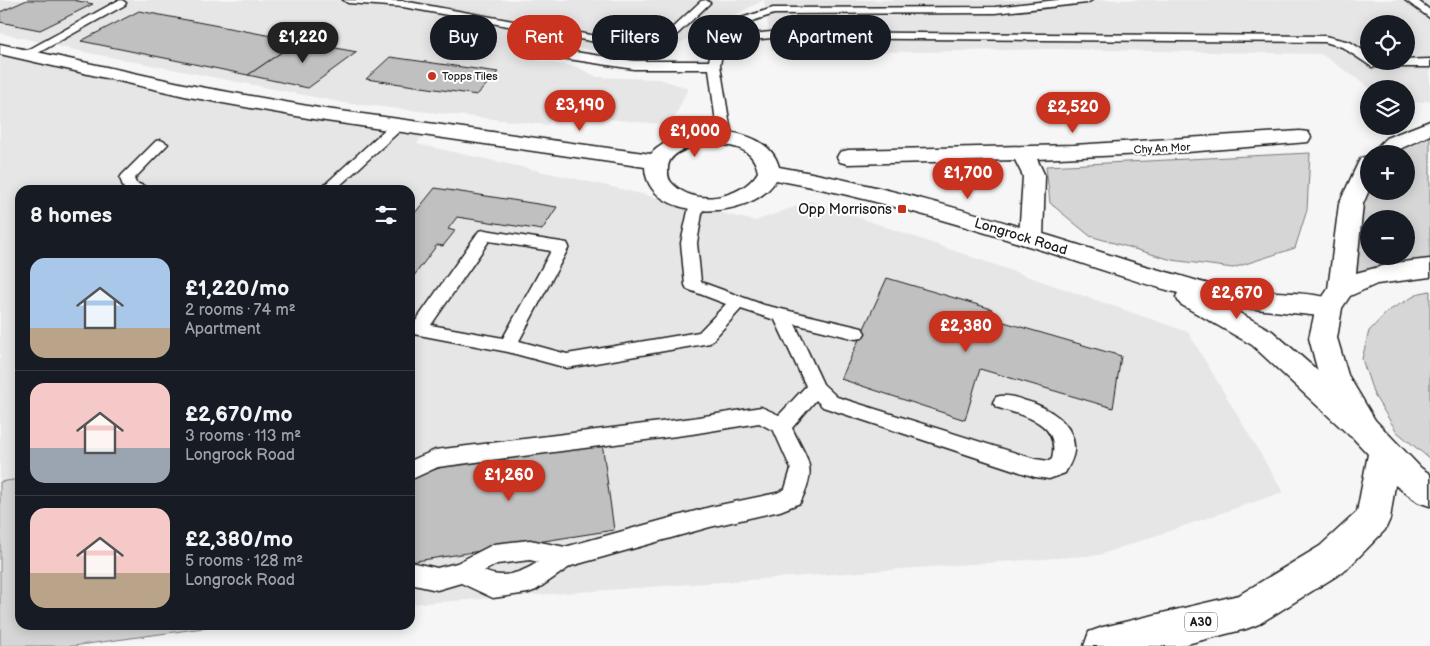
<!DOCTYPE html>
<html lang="en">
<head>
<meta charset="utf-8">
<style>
  :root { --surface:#171b24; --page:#20242c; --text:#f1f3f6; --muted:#9ea1a6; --line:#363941; --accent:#c8321e }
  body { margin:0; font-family:"Balsamiq Sans",sans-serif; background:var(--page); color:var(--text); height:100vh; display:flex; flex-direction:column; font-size:19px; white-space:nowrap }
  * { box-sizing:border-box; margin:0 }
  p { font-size:16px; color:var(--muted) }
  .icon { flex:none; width:28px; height:28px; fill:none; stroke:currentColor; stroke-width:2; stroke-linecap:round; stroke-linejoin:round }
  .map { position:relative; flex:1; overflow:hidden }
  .drawer { position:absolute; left:15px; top:185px; width:400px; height:445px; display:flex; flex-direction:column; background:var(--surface); border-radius:15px; box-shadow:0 2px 12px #0003 }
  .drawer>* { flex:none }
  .top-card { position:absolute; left:430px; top:15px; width:475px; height:45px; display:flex; gap:10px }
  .tools { position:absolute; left:1360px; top:15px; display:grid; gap:10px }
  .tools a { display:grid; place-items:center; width:55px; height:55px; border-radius:50%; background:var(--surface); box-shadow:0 2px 12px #0003; font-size:25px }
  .price { position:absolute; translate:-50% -42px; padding:0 11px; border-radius:18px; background:var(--accent); color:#fff; font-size:16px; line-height:32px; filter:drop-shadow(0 1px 2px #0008) }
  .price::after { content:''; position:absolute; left:50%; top:30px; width:15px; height:11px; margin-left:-8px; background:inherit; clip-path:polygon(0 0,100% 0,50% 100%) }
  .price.active { background:#222; color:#fff }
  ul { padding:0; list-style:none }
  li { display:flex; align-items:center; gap:15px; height:125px; padding:0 15px }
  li+li { border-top:1px solid var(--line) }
  li span { display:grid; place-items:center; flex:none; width:140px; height:100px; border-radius:15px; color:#555 }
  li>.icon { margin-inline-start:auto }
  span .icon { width:60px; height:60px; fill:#fffc; stroke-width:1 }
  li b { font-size:21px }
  h2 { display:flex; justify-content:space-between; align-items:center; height:60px; padding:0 15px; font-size:21px }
  .pill { padding:0 18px; border-radius:22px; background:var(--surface); box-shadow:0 2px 12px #0003; font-size:18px; line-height:45px }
  .pill.active { background:var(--accent); color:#fff }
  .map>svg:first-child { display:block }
  .built { fill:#e6e6e6; fill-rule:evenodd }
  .green { fill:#d6d6d6; stroke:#797979; fill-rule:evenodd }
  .building { fill:#c0c0c0; stroke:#1c1c1c }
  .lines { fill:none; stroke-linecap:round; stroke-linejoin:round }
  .lane-casing { stroke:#1c1c1c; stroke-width:3 }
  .street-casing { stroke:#1c1c1c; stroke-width:3 }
  .secondary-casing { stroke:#1c1c1c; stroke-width:3 }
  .highway-casing { stroke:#1c1c1c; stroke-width:3 }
  .lane { fill:#fff; fill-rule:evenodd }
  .street { fill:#fff; fill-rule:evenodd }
  .secondary { fill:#fff; fill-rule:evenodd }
  .highway { fill:#fff; fill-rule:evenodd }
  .poi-dot { fill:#c8321e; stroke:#fff; stroke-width:2 }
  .labels { text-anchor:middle; stroke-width:4; stroke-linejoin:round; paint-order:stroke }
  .far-poi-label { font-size:11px; fill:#1c1c1c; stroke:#fff; text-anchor:start }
  .far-street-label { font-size:11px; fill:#1c1c1c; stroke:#fff }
  .shield { fill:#fff; stroke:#606060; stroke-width:1 }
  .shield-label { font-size:12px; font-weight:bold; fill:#1c1c1c }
  .poi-label { font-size:14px; fill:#1c1c1c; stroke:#fff; text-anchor:end }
  .street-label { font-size:14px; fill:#1c1c1c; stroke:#fff }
</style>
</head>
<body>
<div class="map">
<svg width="1430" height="646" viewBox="0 0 1430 646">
  <rect width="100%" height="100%" fill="#f6f6f6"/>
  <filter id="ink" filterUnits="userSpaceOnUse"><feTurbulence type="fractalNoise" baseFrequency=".02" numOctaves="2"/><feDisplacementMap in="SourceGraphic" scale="10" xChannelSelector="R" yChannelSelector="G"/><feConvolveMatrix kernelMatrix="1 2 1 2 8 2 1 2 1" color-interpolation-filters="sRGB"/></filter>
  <g filter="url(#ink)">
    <g class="built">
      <path d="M0,0H764L660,53L634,56L551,44L535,60L577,67L597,77L659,79L688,88L675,117L661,124L554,114L548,125L345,103L79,51L0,33Z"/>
      <path d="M764,0H1430V101L1406,104V89H1372L1321,54L1051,49L920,52L772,50ZM1369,24H1406V61H1369Z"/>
      <path d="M0,49L426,130L417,144L608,186L755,221L811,201L1188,332L1283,492L1099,555L410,604V190H20V479L0,482Z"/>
    </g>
    <g class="green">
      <path d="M1430,127V268L1341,290L1369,163V191H1406V154H1382ZM1369,219H1406V256H1369Z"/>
      <path d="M1310,153L1307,210L1295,248L1233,268L1172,260L1090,236L1050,203L1046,166Z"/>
      <path d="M1430,291V459L1397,432L1374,395L1362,359L1369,331L1388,311L1420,293Z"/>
      <path d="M20,479V625H225L73,646H0V482Z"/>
    </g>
    <g class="building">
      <path d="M27,0H73L93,4L40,30L0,22V12Z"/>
      <path d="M139,11L298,41L248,75L81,41Z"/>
      <path d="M298,41L357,52L308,88L248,75Z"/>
      <path d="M390,57L498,72L477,95L366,79Z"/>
      <path d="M435,188L557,207L542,230L457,217L448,229L455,231L443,246L437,245L410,281V219Z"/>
      <path d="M887,278L992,309L990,318L1121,356L1113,408L980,369L965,420L841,379Z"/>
      <path d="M602,442L614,530L410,562V478L445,466Z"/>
    </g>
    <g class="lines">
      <defs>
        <g id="lane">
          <path d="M122,0L126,3L125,5L29,58L25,59L19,55L117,1Z"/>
          <path d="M343,0L403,1L640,44L657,42L701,1L706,0L710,3L664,47L640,50L403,7L348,3Z"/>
          <path d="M1057,0H1092L1087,3L995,13L774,14L743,24L729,37L737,35L772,32L1325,36L1350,42L1369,54V61L1430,59V67H1372L1342,47L1325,42L772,38L739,41L723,49L720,65L732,138L725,142L718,138L709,69H634L555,57L549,53L555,49L634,61H709L713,41L735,20L773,8L995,7Z"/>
          <path d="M1405,0H1417L1430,10V18Z"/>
          <path d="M398,121L405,125L403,128L335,190H319L393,122Z"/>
          <path d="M161,140L168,144L134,179L136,183L146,187L148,190L124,189L120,178L122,175L156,141Z"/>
          <path d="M697,197L702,199L704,202L697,243L701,282L764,305L862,328L865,333L862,338L856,339L795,324L823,384L837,397L1035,459L1049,461L1052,459C1061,421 1023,416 996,407L993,402L996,397C1005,394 1014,397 1023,400C1046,406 1076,422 1074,451C1073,459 1069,466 1065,473L1049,479L1035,477L823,407L816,400L792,428C808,462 818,466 800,503L780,511L710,527L571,566L536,590L528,593L493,598L461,583L437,590L410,584V562L437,568L457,563L494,544L530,540L565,547L710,507L777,493L785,489L791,469L774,431L759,423L692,434L438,467L410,480V461L435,450L692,418L761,407L779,415L806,386L775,320L741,309L710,343L567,368L508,352L419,335L413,334L410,329L479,231L485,230L561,242L567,243L569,247L519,341L567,354L699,332L726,304L687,289L685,285L681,243L690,202L692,199ZM489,241L551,251L503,338L431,325ZM530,560L538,562C523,572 503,580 484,571L497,564Z"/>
        </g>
        <path id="street" d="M1300,131L1308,132L1311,137L1308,142L1187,152L1037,159L1045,176L1043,238L1040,244L1031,246L1022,244L1019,238L1023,176L1015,160L848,164L840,162L837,157L840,152L848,150L1074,145Z"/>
        <path id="secondary" d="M0,44L189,85L319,108L651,154C678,124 767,120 779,167C867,182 955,207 1040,233C1081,245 1122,260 1163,271C1187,277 1213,287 1237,290C1271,293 1306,291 1339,300L1342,307L1339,314L1329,317L1227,306L1272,331L1372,418L1376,427L1372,436L1361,440L1350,436L1252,345L1180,304L1176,297L1178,293C1125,279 1074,260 1022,244C941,219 859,195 776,180C751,223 646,222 645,167L319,120L189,97L0,54ZM708,144C731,145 753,146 758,172C742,199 693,208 671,182C668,178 668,175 668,171C666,151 693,146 708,144Z"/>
        <g id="highway">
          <path d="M1430,121V135L1402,148L1394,154H1370L1386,138Z"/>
          <path d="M1369,156V190L1363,204L1356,273L1394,263L1430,259V277L1377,284L1350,296L1342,308L1337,338L1348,375L1375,420L1421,468L1430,474V506L1418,502L1395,485L1390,519L1385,530L1346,570L1259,624L1246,629L1179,646H1084L1089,632L1103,627L1239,595L1320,546L1357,512L1368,454L1353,438L1319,376L1309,338L1316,307L1328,289L1339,204L1358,163L1361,158Z"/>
        </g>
      </defs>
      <use href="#lane" class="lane-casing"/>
      <use href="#street" class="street-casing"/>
      <use href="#secondary" class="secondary-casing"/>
      <use href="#highway" class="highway-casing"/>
      <use href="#lane" class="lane"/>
      <use href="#street" class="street"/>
      <use href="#secondary" class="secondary"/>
      <use href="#highway" class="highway"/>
    </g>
  </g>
  <g class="poi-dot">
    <circle cx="432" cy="76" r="5"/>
    <rect x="897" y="204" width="10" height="10" rx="2.5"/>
  </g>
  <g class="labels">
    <g class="far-poi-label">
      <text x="442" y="80">Topps Tiles</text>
    </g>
    <g class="far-street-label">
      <text transform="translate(1162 148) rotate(-3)" y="4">Chy An Mor</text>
    </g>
    <rect class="shield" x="1185" y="612.5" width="32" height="19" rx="4"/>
    <g class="shield-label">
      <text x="1201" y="626">A30</text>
    </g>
    <g class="poi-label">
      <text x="892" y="214">Opp Morrisons</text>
    </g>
    <g class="street-label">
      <text transform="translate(1021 236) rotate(17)" y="5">Longrock Road</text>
    </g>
  </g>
</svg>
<div class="tools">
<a><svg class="icon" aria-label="locate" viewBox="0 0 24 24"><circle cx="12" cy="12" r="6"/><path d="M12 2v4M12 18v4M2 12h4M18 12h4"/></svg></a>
<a><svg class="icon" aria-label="layers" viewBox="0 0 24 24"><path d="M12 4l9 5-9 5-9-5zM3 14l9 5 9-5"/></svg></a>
<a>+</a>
<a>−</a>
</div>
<b class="price active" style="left:303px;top:64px">£1,220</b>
<b class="price" style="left:580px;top:132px">£3,190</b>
<b class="price" style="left:1073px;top:134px">£2,520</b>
<b class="price" style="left:695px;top:158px">£1,000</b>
<b class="price" style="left:968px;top:200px">£1,700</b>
<b class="price" style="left:1237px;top:320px">£2,670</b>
<b class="price" style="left:966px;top:353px">£2,380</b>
<b class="price" style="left:509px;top:502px">£1,260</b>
<div class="top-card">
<a class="pill">Buy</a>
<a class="pill active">Rent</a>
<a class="pill">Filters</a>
<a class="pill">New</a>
<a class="pill">Apartment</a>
</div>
<section class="drawer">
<h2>8 homes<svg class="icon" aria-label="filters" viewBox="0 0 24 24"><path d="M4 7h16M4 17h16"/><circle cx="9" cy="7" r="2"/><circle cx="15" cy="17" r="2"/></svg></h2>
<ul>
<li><span style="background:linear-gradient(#a9c7e8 70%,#b9a48a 0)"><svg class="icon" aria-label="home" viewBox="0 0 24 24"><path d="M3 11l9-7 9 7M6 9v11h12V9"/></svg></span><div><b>£1,220/mo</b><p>2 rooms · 74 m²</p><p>Apartment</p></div></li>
<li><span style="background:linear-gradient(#f6c9c9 65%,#9aa5b1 0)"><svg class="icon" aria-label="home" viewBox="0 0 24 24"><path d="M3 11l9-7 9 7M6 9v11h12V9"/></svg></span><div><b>£2,670/mo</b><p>3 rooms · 113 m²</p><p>Longrock Road</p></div></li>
<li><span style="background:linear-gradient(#f6c9c9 65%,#b9a48a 0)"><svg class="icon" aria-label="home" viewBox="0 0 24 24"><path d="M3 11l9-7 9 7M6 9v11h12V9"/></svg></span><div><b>£2,380/mo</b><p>5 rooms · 128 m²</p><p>Longrock Road</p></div></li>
</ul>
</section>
</div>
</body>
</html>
